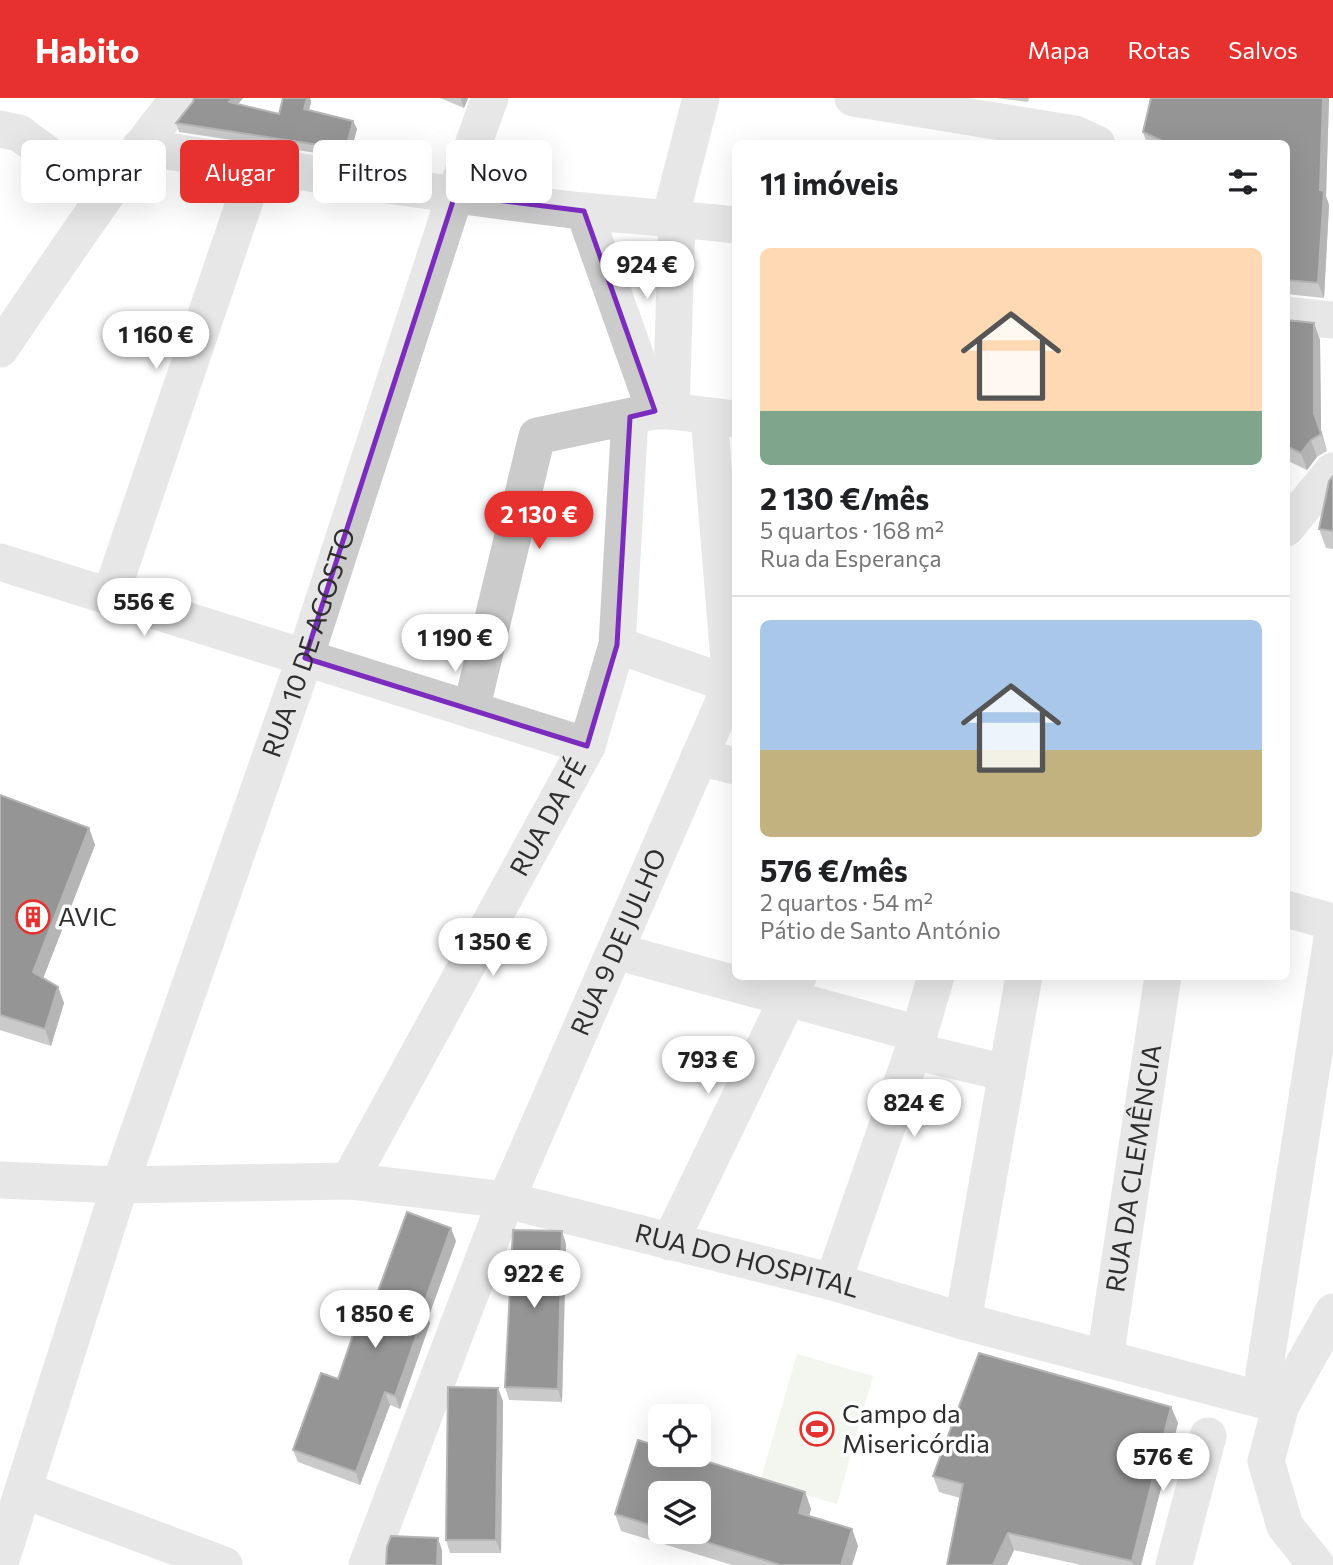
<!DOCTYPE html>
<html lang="pt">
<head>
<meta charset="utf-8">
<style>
  :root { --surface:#fff; --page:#f6f6f6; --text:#202124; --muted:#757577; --line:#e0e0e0; --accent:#e7312e }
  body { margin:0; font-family:Commissioner,sans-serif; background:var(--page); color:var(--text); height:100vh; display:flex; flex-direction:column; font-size:26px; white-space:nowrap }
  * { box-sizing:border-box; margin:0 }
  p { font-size:23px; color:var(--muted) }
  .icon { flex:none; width:38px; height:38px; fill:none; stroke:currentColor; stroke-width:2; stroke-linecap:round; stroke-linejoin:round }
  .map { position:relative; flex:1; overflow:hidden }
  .details { position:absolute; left:732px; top:42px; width:558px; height:840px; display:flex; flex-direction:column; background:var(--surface); border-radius:10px; box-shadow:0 7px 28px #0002 }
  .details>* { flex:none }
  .hud { position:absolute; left:21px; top:42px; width:606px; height:63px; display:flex; gap:14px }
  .fabs { position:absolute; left:648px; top:1306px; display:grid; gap:14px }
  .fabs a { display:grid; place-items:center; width:63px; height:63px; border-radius:10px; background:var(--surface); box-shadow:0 7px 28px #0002; font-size:35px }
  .price { position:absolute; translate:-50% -60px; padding:0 16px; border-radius:24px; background:#fff; color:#222; font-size:23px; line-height:46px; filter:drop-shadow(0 2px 4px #0008) }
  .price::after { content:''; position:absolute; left:50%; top:42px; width:21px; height:16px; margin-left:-10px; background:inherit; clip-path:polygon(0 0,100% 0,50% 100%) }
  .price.current { background:var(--accent); color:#fff }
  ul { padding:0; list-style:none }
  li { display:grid; align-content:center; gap:14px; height:371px; padding:0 28px }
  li+li { border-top:2px solid var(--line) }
  li span { display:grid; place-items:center; height:217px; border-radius:10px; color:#555 }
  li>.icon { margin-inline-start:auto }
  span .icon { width:126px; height:126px; fill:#fffc; stroke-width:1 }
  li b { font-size:30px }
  h2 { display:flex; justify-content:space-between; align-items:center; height:84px; padding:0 28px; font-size:30px }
  .tag { padding:0 24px; border-radius:10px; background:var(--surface); box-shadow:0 7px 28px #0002; font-size:24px; line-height:63px }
  .tag.current { background:var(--accent); color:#fff }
  header { display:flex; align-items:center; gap:42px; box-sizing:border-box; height:98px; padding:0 35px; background:var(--accent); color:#fff }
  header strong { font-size:33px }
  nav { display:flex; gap:38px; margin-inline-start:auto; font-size:24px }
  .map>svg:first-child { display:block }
  .green { fill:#e3ecdb }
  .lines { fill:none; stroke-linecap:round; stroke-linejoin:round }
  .minor { stroke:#cbcbcb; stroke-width:37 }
  .wall { fill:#8a8a8a; fill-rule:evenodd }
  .shaded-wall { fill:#5b5b5b }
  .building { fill:#151515; stroke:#5b5b5b; stroke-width:2 }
  .marked { fill:none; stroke:#7b2cbf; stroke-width:5; stroke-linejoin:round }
  .labels { text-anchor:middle; stroke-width:7; stroke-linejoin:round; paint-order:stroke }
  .street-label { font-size:26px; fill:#2e2e2e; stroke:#fff }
  .poi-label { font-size:26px; fill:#2e2e2e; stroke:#fff; text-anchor:start }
</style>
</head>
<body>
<header>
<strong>Habito</strong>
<nav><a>Mapa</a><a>Rotas</a><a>Salvos</a></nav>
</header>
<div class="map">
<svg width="1333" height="1467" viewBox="0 0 1333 1467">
  <rect width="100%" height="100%" fill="#fff"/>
  <path class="green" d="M797,1256L873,1278L837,1406L760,1384Z"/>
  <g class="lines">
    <g class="minor">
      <path d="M853,0L1075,36L1097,46"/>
      <path d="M0,31L19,35L104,98"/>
      <path d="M140,49C287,71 434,96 582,113C633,118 684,121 735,127"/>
      <path d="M584,113L655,313"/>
      <path d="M670,120L701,0"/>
      <path d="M1286,217L1333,222"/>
      <path d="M0,251C58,166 115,80 179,0"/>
      <path d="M671,313L677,120"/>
      <path d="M1286,430L1333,373"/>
      <path d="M0,464L587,648"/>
      <path d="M110,499L257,67"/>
      <path d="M617,547L735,588"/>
      <path d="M471,612L537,338L655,313H671L735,321"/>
      <path d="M699,659L735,668"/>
      <path d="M1286,811L1333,824"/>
      <path d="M615,853L919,936"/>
      <path d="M913,953L1007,975"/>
      <path id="s1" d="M0,1082L120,1087L349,1083L506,1102L833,1184L963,1223L1281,1307"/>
      <path id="s2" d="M349,1083L587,648L617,547L630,319"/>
      <path d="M670,1144L798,879"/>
      <path d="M833,1184L919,936L936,878"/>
      <path d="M963,1223L1024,878"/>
      <path id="s3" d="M1105,1260L1163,878"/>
      <path d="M1281,1307L1264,1275L1333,834"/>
      <path d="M23,1392L224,1467"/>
      <path id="s4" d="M0,1465L120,1087L305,560L455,97L490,0"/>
      <path id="s5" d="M367,1467L506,1102L731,587L709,318"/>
      <path d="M1174,1467L1208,1338"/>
      <path d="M1316,1467L1285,1428L1266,1363L1281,1307L1333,1214"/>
    </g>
  </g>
  <g class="wall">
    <path d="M194,0H243L238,6L279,16L283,0H310L311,4L309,12L353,23L357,31L349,60L179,34L176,25L193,4Z"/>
    <path d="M440,0H468L464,10Z"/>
    <path d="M996,0H1029L1028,4Z"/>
    <path d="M1151,0H1329L1326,98L1329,107L1324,200L1286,196V46H1147L1143,34Z"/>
    <path d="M1286,222L1314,225L1320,242L1321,332L1327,353L1317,359L1307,372L1286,362Z"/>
    <path d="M1333,378V451L1326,450L1319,431Z"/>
    <path d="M0,697L89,730L95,747L43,880L58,889L64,905L51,948L0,932Z"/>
    <path d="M456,1143L428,1220L430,1225L400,1311L390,1307L360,1387L298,1364L293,1352L338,1281L377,1196Z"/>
    <path d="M566,1146L562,1304L509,1302L505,1289Z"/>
    <path d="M503,1303L501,1455H450L446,1442Z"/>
    <path d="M1171,1309L1178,1325L1141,1467H1081L1014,1452L1007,1467H947L960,1400L939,1394L933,1378Z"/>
    <path d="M638,1342L660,1349V1356H683L805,1394L811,1411L809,1418L852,1431L858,1448L852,1467H732L621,1433L615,1416ZM660,1395H698V1433H660Z"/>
  </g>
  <g class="shaded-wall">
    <path d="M233,0H243L232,13L229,4Z"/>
    <path d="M307,0H310L311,4L307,20L304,11Z"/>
    <path d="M461,0H468L464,10L461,1Z"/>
    <path d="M1323,0H1329L1326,98L1329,107L1324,200L1318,185Z"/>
    <path d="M353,23L357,31L349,60L346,51Z"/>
    <path d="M1314,225L1320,242L1321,332L1327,353L1314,315Z"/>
    <path d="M1311,342L1317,359L1307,372L1301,355Z"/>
    <path d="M89,730L95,747L39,891L33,874Z"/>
    <path d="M58,889L64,905L51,948L45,931Z"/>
    <path d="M451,1130L456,1143L428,1220L430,1225L400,1311L395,1298L422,1211Z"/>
    <path d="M562,1133L566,1146L562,1304L558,1291Z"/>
    <path d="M498,1290L503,1303L501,1455L496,1442Z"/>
    <path d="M385,1294L390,1307L360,1387L356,1374Z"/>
    <path d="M1171,1309L1178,1325L1141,1467H1133L1132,1463Z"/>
    <path d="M805,1394L811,1411L805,1431L799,1415Z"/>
    <path d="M852,1431L858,1448L852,1467H841Z"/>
    <path d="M1008,1435L1014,1452L1007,1467H993Z"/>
    <path d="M438,1440L442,1452V1467H437Z"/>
  </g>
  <g class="building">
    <path d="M194,0H233L229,4L279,16L283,0H307L304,11L353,23L346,51L176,25L193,4Z"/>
    <path d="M1151,0H1323L1320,92L1324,93L1318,185L1286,182V46H1169L1143,34Z"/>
    <path d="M1286,222L1314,225V315L1321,336L1311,342L1301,355L1286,348Z"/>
    <path d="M1333,378V433L1319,431L1329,383Z"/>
    <path d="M0,697L89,730L33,874L58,889L45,931L0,917Z"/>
    <path d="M407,1114L451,1130L422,1211L425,1213L395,1298L385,1294L356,1374L293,1352L321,1275L338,1281L368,1193L377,1196Z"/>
    <path d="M513,1132L562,1133L558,1291L505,1289Z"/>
    <path d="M979,1255L1171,1309L1132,1463L1008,1435L993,1467H947L963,1386L933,1378Z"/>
    <path d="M448,1289L498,1290L496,1442H446Z"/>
    <path d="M638,1342L660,1349V1356H683L805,1394L799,1415L852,1431L841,1467H780L671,1433H698V1395H660V1430L615,1416Z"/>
    <path d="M391,1438L438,1440L437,1467H386L387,1449Z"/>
  </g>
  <path d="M0 0H1333V1467H0ZM455,97L584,113L655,313L630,319L617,547L587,648L305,560Z" fill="#fff" fill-opacity=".55" fill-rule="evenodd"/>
  <path class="marked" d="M455,97L584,113L655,313L630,319L617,547L587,648L305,560Z"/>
  <defs>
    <symbol id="building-ring" viewBox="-11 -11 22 22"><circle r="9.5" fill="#fff" stroke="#e7312e" stroke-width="1.5"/><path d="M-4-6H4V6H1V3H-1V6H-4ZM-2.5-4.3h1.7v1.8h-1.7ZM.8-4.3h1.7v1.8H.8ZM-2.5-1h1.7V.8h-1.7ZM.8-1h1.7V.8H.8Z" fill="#e7312e"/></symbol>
    <symbol id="stadium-ring" viewBox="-11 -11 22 22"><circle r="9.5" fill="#fff" stroke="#e7312e" stroke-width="1.5"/><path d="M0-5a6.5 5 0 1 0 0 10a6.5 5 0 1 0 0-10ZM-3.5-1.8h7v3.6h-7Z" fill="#e7312e"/></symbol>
  </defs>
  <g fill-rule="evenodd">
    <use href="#building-ring" x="14" y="800" width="38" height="38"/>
    <use href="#stadium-ring" x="798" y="1312" width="38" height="38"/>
  </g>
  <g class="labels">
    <g class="street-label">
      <text dy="9" stroke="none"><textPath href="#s4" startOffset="971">RUA 10 DE AGOSTO</textPath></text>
      <text dy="9" stroke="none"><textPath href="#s2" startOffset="415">RUA DA FÉ</textPath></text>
      <text dy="9" stroke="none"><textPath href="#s5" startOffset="672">RUA 9 DE JULHO</textPath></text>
      <text dy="9" stroke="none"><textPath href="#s3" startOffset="192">RUA DA CLEMÊNCIA</textPath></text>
      <text dy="9" stroke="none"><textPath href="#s1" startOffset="756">RUA DO HOSPITAL</textPath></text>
    </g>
    <g class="poi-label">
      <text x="58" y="828">AVIC</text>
      <text x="842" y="1325">Campo da<tspan x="842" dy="30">Misericórdia</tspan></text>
    </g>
  </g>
</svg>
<div class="fabs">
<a><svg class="icon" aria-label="locate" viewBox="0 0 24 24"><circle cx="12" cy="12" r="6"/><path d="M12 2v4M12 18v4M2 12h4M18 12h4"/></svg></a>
<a><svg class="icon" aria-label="layers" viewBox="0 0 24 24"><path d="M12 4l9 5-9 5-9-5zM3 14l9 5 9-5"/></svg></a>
</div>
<b class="price" style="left:647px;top:203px">924 €</b>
<b class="price" style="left:156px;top:273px">1 160 €</b>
<b class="price current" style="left:539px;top:453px">2 130 €</b>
<b class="price" style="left:144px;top:540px">556 €</b>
<b class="price" style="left:455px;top:576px">1 190 €</b>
<b class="price" style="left:493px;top:880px">1 350 €</b>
<b class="price" style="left:708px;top:998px">793 €</b>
<b class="price" style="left:914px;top:1041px">824 €</b>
<b class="price" style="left:534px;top:1212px">922 €</b>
<b class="price" style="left:375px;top:1252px">1 850 €</b>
<b class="price" style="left:1163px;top:1395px">576 €</b>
<div class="hud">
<a class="tag">Comprar</a>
<a class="tag current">Alugar</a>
<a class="tag">Filtros</a>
<a class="tag">Novo</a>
</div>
<section class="details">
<h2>11 imóveis<svg class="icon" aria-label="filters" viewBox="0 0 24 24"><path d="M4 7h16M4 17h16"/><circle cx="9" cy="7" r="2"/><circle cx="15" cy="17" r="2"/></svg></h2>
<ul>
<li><span style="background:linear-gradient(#ffd9b3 75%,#7fa58c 0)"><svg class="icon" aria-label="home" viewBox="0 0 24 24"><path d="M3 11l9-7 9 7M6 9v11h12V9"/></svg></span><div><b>2 130 €/mês</b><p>5 quartos · 168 m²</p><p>Rua da Esperança</p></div></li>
<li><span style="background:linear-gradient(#a9c7e8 60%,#c2b280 0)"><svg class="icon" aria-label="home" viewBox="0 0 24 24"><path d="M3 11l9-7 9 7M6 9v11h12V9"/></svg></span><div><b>576 €/mês</b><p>2 quartos · 54 m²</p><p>Pátio de Santo António</p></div></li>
</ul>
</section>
</div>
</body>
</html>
